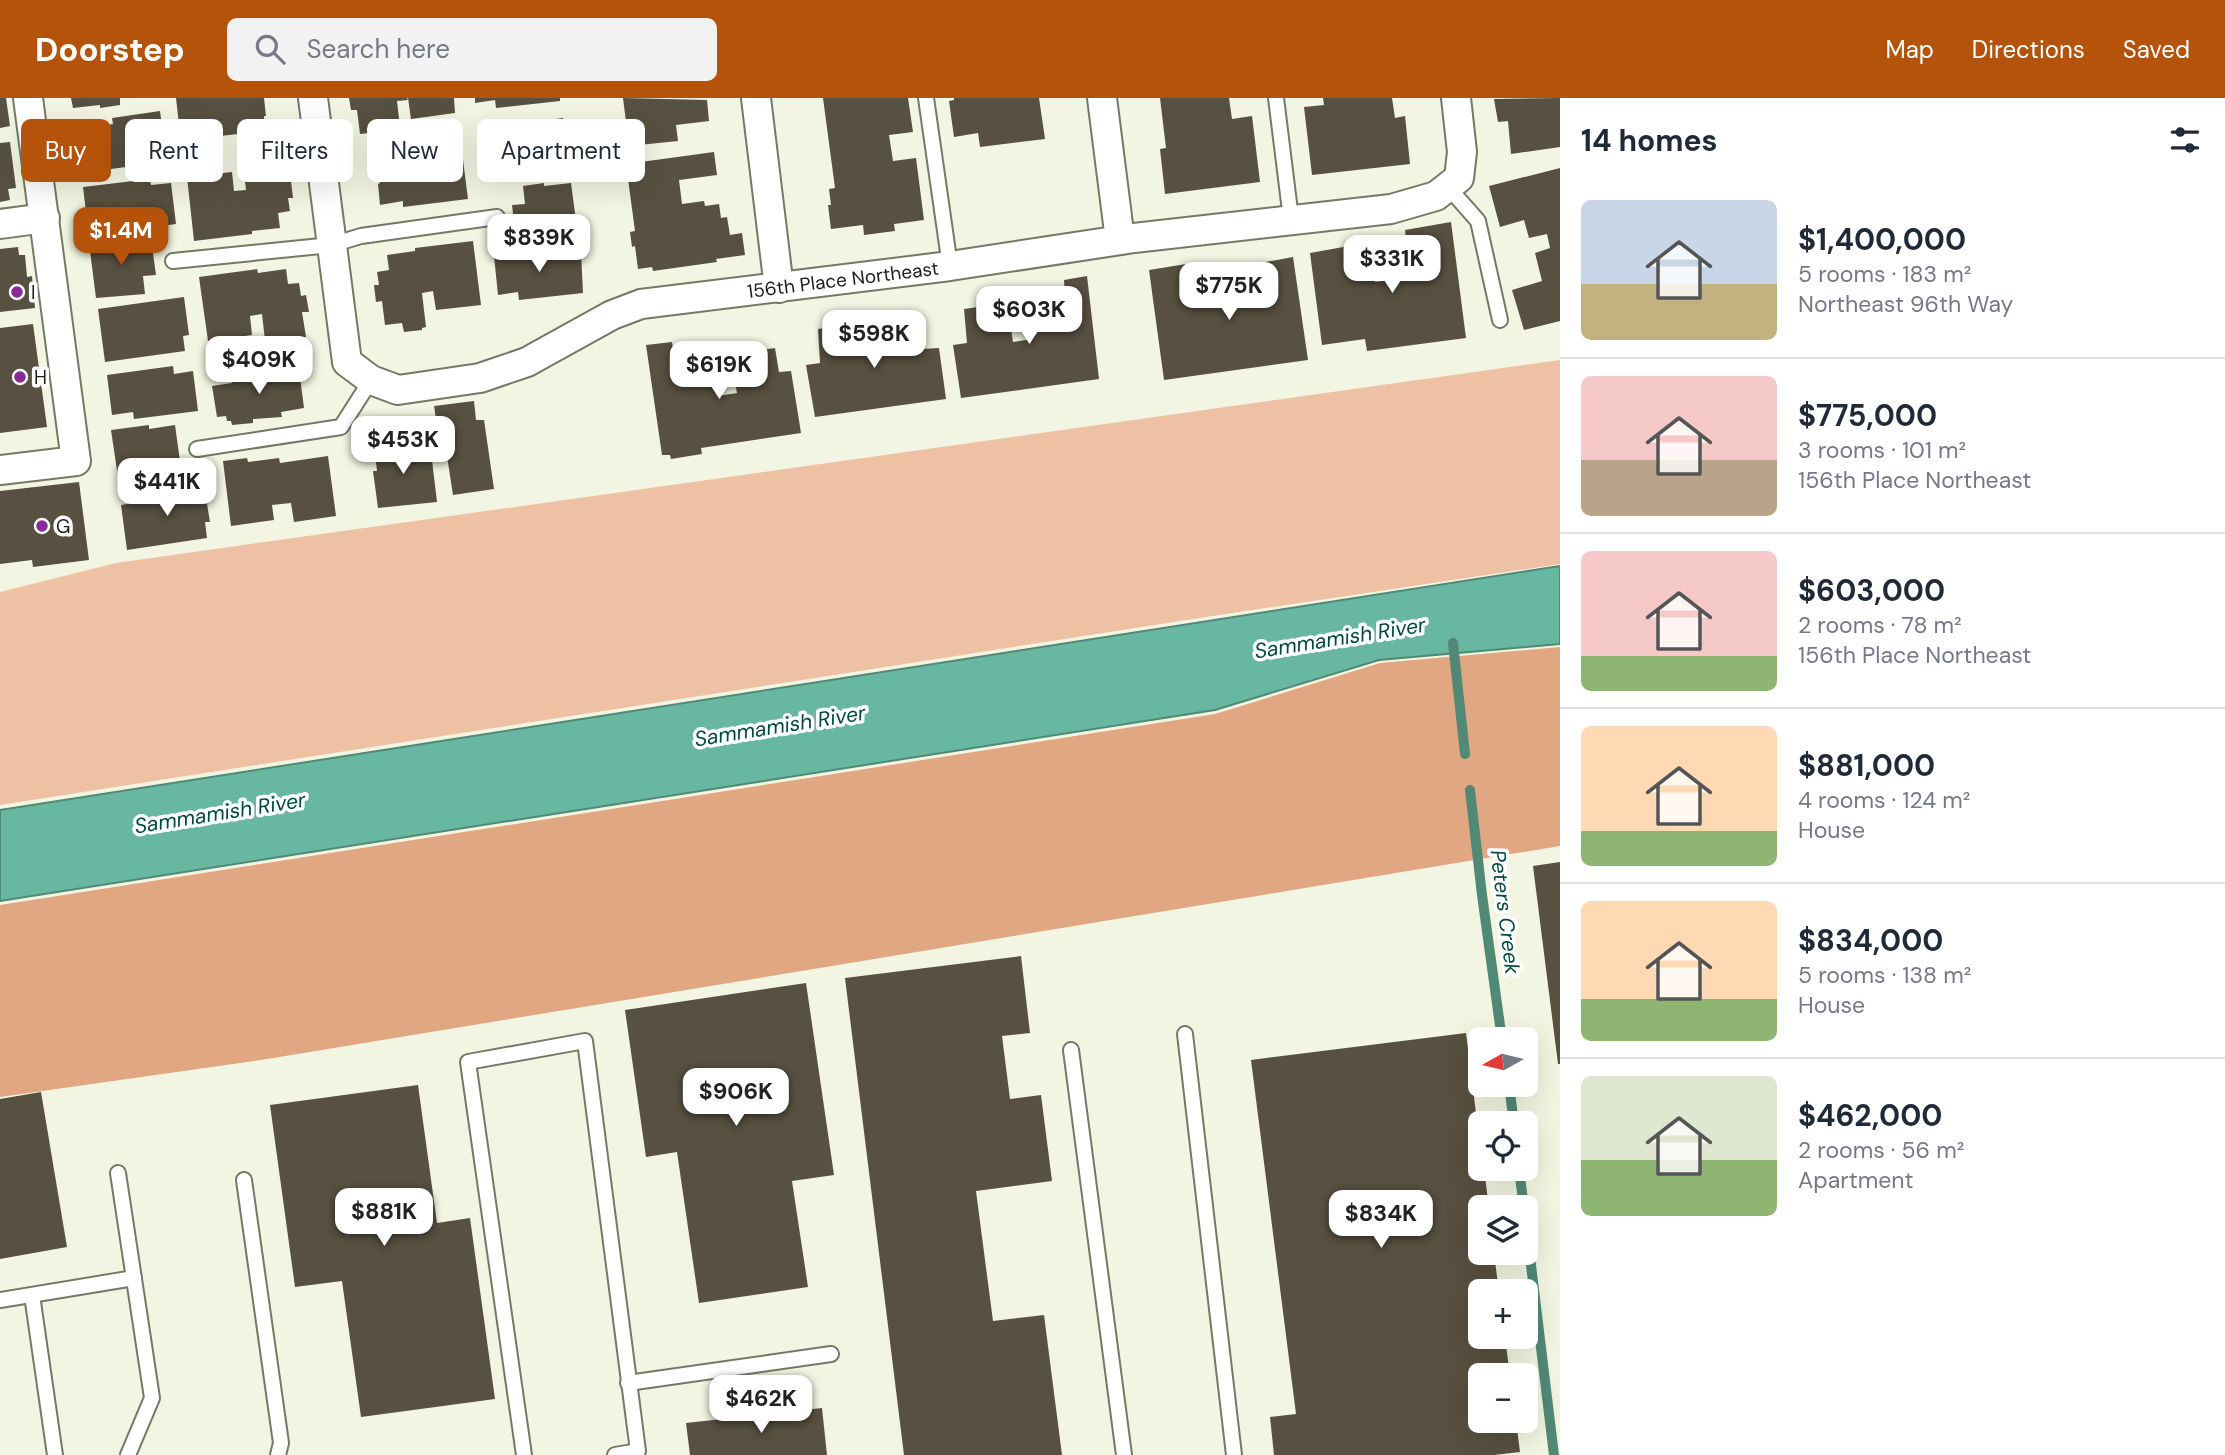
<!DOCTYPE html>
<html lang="en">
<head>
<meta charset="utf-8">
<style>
  :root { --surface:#fff; --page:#f2f2f3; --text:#1f2937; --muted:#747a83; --line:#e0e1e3; --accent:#b45309 }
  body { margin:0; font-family:"DM Sans",sans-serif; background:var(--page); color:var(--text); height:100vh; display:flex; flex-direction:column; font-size:26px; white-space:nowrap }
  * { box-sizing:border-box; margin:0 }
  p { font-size:23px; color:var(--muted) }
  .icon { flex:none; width:38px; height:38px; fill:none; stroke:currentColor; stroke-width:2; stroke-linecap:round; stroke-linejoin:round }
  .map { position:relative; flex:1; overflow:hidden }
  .details { display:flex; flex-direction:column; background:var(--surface); width:665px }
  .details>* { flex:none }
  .guide { position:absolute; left:21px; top:21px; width:665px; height:63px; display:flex; gap:14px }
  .needle { width:46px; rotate:262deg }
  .tools { position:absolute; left:1468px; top:929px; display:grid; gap:14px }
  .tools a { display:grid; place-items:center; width:70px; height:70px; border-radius:10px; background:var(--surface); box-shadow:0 7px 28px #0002; font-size:35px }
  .price { position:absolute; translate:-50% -60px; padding:0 16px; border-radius:14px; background:#fff; color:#222; font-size:23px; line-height:46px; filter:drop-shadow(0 2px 4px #0008) }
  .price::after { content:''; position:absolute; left:50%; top:42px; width:21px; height:16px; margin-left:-10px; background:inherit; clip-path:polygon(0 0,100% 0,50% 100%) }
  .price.active { background:var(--accent); color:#fff }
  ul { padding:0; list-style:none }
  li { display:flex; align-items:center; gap:21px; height:175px; padding:0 21px }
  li+li { border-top:2px solid var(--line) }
  li span { display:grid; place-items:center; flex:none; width:196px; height:140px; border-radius:10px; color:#555 }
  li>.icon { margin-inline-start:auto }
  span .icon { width:84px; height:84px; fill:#fffc; stroke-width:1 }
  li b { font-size:30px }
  h2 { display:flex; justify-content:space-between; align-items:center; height:84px; padding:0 21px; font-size:30px }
  .pill { padding:0 24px; border-radius:10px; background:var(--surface); box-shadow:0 7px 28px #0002; font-size:24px; line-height:63px }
  .pill.active { background:var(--accent); color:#fff }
  header { display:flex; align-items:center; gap:42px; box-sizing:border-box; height:98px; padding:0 35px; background:var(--accent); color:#fff }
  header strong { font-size:33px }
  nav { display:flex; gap:38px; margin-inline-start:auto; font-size:24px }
  .search { width:490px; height:63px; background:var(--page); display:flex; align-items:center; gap:18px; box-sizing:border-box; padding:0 24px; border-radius:10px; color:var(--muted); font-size:26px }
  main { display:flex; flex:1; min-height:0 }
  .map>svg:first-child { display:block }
  .green { fill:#eec0a4 }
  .forest { fill:#e1a782 }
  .water { fill:#68b7a1; stroke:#518977; stroke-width:2 }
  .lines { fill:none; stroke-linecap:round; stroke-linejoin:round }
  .stream { stroke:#518977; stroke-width:10 }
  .building { fill:#585040 }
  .service-casing { stroke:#767866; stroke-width:18 }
  .minor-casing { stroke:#767866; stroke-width:32 }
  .service { stroke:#fff; stroke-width:14 }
  .minor { stroke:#fff; stroke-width:28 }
  .poi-dot { fill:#882b96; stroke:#fff; stroke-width:2.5 }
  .labels { text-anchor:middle; stroke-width:7; stroke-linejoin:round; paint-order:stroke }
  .street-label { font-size:19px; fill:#1c1d16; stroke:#fff }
  .poi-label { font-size:19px; fill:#1c1d16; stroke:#fff; text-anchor:start }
  .water-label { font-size:21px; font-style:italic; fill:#014a3c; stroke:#fff }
</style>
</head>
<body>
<header>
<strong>Doorstep</strong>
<div class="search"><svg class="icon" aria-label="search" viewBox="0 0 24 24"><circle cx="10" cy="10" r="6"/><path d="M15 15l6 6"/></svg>Search here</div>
<nav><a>Map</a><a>Directions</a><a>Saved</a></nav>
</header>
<main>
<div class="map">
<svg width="1560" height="1357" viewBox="0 0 1560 1357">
  <rect width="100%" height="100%" fill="#f2f5e1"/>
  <path class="green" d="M1560,262V466L1206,519L0,707V494L116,465Z"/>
  <path class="forest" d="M1560,549V748L261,962L0,999V807L1215,616L1380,565Z"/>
  <path class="water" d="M1560,468V546L1379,562L1215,612L0,803V712Z"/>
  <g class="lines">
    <g class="stream">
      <path d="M1453,545L1465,656"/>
      <path d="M1470,692L1482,797L1502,942"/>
      <path d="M1509,987L1514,1026"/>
      <path d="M1519,1071L1524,1110"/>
      <path d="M1526,1126L1554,1357"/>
    </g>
  </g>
  <g class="building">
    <path d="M0,0H6L10,28L0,30Z"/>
    <path d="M71,0H120V7L100,10V7L73,10Z"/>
    <path d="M176,0H264L266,18H264L265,33L202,40L201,32L180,35Z"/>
    <path d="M349,0H407L408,2L397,3L401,38H397L398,40L378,43V34L360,36L357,12H351Z"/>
    <path d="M408,0H454L455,15L411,21Z"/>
    <path d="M475,0H560V3L496,10L495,2L475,5Z"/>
    <path d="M623,0L707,2L709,23L676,27L678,43L629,48Z"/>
    <path d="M823,0H908L913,34L889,37L893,63L916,60L924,122L894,126L895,133L864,137L863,127L831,131L828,107H831L829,91L835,90Z"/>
    <path d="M954,0H1039L1045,41L980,49L978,35L954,39L949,3L954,2Z"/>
    <path d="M1160,0H1229L1232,21L1252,18L1260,84L1165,96L1160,51L1166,50Z"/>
    <path d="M1323,0H1392L1395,20L1405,18L1410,66L1312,77L1304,9L1324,7Z"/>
    <path d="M1560,0V49L1511,56L1508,23L1498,24L1494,1Z"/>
    <path d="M160,13L165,50H160L162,64L82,75L76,35L100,32V28L113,26L112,20Z"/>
    <path d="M563,20L568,60L545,63V70L535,72L536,77L485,83L480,45L484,44L482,31Z"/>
    <path d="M10,44L16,90L8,91L10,102L0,104V45Z"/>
    <path d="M264,52L265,61L283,59L285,84L291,83L293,100H288L290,113L278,115L280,130L252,133V136L194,143L187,79L232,74L234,93L246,92L242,57L245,56V55Z"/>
    <path d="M714,54L717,77L679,82L682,106L704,103L705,108L719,106L721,120L727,119L730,137L742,135L745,157L716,161L717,164L653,173L652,169L638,171L635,148L632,149L630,134L635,133L626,66Z"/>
    <path d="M442,57L443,65L463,62L468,101L403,109V103L380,107L378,86L380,85L378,66Z"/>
    <path d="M1560,70V223L1524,232L1512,192L1542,183L1535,155L1550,150L1547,136L1529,140L1524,122L1500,129L1489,88Z"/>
    <path d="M150,81L151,87L171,85L176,126L140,131L139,124L88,131L83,89Z"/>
    <path d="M544,85V88L571,85L578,138L542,143V139L516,142L512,107L525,106L523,88Z"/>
    <path d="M1451,124L1466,240L1367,253L1365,241L1322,247L1310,155L1349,148L1350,171L1373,169L1375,184L1389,182L1388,164L1408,162L1405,132Z"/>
    <path d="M125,141L126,144L151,141L156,177L143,178L145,196L96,200L89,145Z"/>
    <path d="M473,143L481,207L436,212L433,193L422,195L426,229L422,230V232L404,234L402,225L385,227L382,203L376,204L374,187H379L377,174L389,172L387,157L415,153V150Z"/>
    <path d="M18,149L19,157H25L27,179L32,178L35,210L0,214V151Z"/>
    <path d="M558,150V156L581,154L583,195L519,202L518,194L498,197L494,158Z"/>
    <path d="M1293,159L1308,262L1164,282L1149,172L1186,166L1190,198L1224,194L1225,206L1242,204L1238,169Z"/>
    <path d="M257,171L258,175L286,171L288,186L299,185L301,198L306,197L309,214H302L306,239L288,241L290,250L266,251L262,216L250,218L252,237L208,243L199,179Z"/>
    <path d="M1087,178L1099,281L961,300L953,247L967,245L964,211L1007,205L1013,244L1033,241L1029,205L1065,198L1064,182Z"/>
    <path d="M184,199L189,237L183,238L185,253L105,264L98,211Z"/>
    <path d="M918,217L922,251L939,250L946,301L815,319L806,267L820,265L818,231L859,225L863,257L881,254L878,223Z"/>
    <path d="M33,226L47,329L0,335V230Z"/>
    <path d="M672,244L674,258L692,255V263L711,261L717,298L737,295L730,257L775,250L779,274L791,273L801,335L701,350L702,356L671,361L670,357H662L646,247Z"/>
    <path d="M173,268L174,276L193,273L198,313L134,321L133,314L112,317L107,277Z"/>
    <path d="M273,271L274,274L299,271L304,310L281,314L282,319L253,321V325L232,327L231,323H227L226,318L217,319L212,288L232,285L231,277Z"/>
    <path d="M474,303L476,322H484L494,391L453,397L447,358L444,359L442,341H439L434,308Z"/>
    <path d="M149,327V331L175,327L180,363L167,365L169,379L119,386L111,332Z"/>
    <path d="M409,342L411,357L431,354L437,404L378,410L373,373H377L374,347Z"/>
    <path d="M328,358L336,418L294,424L291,405L272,407L274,422L231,428L223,363L247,360L248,364L279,360L280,365Z"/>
    <path d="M79,384L89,462L33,469L32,462L0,466V393Z"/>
    <path d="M204,387L210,424H205L207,440L127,452L121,407L145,403V399L154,397V394Z"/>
    <path d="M1560,764V966H1558L1533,768Z"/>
    <path d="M1021,858L1030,935L1002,938L1010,1001L1041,997L1052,1083L976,1093L993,1223L1044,1217L1062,1357H904L845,880Z"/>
    <path d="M806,885L834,1077L792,1083L808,1189L699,1205L677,1054L646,1059L625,912Z"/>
    <path d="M1466,935L1480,1047V1071H1484L1489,1110H1480V1155H1494L1499,1194H1480V1239H1505L1510,1278H1480V1323H1516L1520,1354L1494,1357H1274L1270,1319L1296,1316L1251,962Z"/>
    <path d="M418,987L437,1125L470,1120L495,1301L361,1319L342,1183L295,1189L270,1007Z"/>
    <path d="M41,994L67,1149L0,1161V1001Z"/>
    <path d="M822,1310L827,1357H690L686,1325Z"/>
  </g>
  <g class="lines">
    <defs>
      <g id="service">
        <path d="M926,0L950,168"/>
        <path d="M1276,0L1291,121"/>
        <path d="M1448,89L1478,123L1500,222"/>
        <path d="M173,163L331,147L361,138L497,119"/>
        <path d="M197,351L341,329L371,282"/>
        <path d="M1185,936L1234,1357"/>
        <path d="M1071,952L1124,1357"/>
        <path d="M118,1075L152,1300L128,1357"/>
        <path d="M244,1082L281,1345L278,1357"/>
        <path d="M32,1197L55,1357"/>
        <path d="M0,1202L134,1180"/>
        <path d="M628,1285L831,1256"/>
        <path d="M524,1357L468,964L585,943L638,1353L615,1357"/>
      </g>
      <g id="minor">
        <path id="s1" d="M313,0L347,264L371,282L398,292L480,280L527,264L612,217L641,206L950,168L1134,140L1391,111L1436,98L1459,80L1462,54L1456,0"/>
        <path d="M756,0L779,190"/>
        <path d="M1102,0L1120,142"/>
        <path d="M0,126L45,120"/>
        <path d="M0,372L76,363L28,0"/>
      </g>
    </defs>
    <use href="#service" class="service-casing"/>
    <use href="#minor" class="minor-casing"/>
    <use href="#service" class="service"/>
    <use href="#minor" class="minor"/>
  </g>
  <g class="poi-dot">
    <circle cx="17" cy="194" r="7"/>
    <circle cx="20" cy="279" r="7"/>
    <circle cx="42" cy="428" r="7"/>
  </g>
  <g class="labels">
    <g class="street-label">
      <text dy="7" stroke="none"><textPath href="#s1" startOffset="789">156th Place Northeast</textPath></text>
    </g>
    <g class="poi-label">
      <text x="31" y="201">I</text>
      <text x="34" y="286">H</text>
      <text x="56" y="435">G</text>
    </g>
    <g class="water-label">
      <text transform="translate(1340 540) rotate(-9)" y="7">Sammamish River</text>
      <text transform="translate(780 628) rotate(-9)" y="7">Sammamish River</text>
      <text transform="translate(220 715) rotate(-9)" y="7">Sammamish River</text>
      <text transform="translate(1505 814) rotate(83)" y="7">Peters Creek</text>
    </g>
  </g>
</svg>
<div class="tools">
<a><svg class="needle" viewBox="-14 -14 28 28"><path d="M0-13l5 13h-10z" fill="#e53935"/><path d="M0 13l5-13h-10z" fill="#747a83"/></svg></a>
<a><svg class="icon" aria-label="locate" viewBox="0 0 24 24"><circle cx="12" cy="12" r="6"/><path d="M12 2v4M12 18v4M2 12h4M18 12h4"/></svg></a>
<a><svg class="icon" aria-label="layers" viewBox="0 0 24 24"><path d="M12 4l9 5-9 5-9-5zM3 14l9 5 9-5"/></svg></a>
<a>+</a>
<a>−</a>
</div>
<b class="price active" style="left:121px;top:169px">$1.4M</b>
<b class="price" style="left:539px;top:176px">$839K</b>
<b class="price" style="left:1392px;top:197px">$331K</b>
<b class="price" style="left:1229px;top:224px">$775K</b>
<b class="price" style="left:1029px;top:248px">$603K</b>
<b class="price" style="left:874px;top:272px">$598K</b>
<b class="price" style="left:259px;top:298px">$409K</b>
<b class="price" style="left:719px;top:303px">$619K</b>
<b class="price" style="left:403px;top:378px">$453K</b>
<b class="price" style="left:167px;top:420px">$441K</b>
<b class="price" style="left:736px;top:1030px">$906K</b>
<b class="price" style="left:384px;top:1150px">$881K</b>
<b class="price" style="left:1381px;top:1152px">$834K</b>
<b class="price" style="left:761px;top:1337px">$462K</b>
<div class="guide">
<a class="pill active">Buy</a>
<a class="pill">Rent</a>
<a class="pill">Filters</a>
<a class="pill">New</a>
<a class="pill">Apartment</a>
</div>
</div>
<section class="details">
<h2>14 homes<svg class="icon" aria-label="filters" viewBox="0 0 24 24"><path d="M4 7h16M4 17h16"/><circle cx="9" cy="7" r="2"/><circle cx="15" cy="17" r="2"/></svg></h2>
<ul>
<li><span style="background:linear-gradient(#c9d6e8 60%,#c2b280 0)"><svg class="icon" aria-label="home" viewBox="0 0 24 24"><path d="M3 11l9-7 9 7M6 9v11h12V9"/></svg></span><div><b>$1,400,000</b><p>5 rooms · 183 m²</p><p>Northeast 96th Way</p></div></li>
<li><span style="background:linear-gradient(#f6c9c9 60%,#b9a48a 0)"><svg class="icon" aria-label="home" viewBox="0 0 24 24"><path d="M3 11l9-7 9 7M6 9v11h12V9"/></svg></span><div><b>$775,000</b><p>3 rooms · 101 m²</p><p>156th Place Northeast</p></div></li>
<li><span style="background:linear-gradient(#f6c9c9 75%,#8fb573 0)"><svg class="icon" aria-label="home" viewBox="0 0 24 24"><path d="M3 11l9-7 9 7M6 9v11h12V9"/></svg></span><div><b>$603,000</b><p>2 rooms · 78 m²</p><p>156th Place Northeast</p></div></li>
<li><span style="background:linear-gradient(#ffd9b3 75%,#8fb573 0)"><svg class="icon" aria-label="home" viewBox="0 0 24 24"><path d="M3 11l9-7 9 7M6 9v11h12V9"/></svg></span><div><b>$881,000</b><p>4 rooms · 124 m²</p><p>House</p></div></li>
<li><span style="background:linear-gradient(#ffd9b3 70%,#8fb573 0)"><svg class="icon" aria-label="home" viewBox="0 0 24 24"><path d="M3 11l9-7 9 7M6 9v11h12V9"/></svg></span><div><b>$834,000</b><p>5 rooms · 138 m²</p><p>House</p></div></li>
<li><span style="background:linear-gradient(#dfe7d0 60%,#8fb573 0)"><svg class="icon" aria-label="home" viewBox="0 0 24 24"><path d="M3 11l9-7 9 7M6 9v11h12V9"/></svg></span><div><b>$462,000</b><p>2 rooms · 56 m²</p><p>Apartment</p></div></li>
</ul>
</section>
</main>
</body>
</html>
